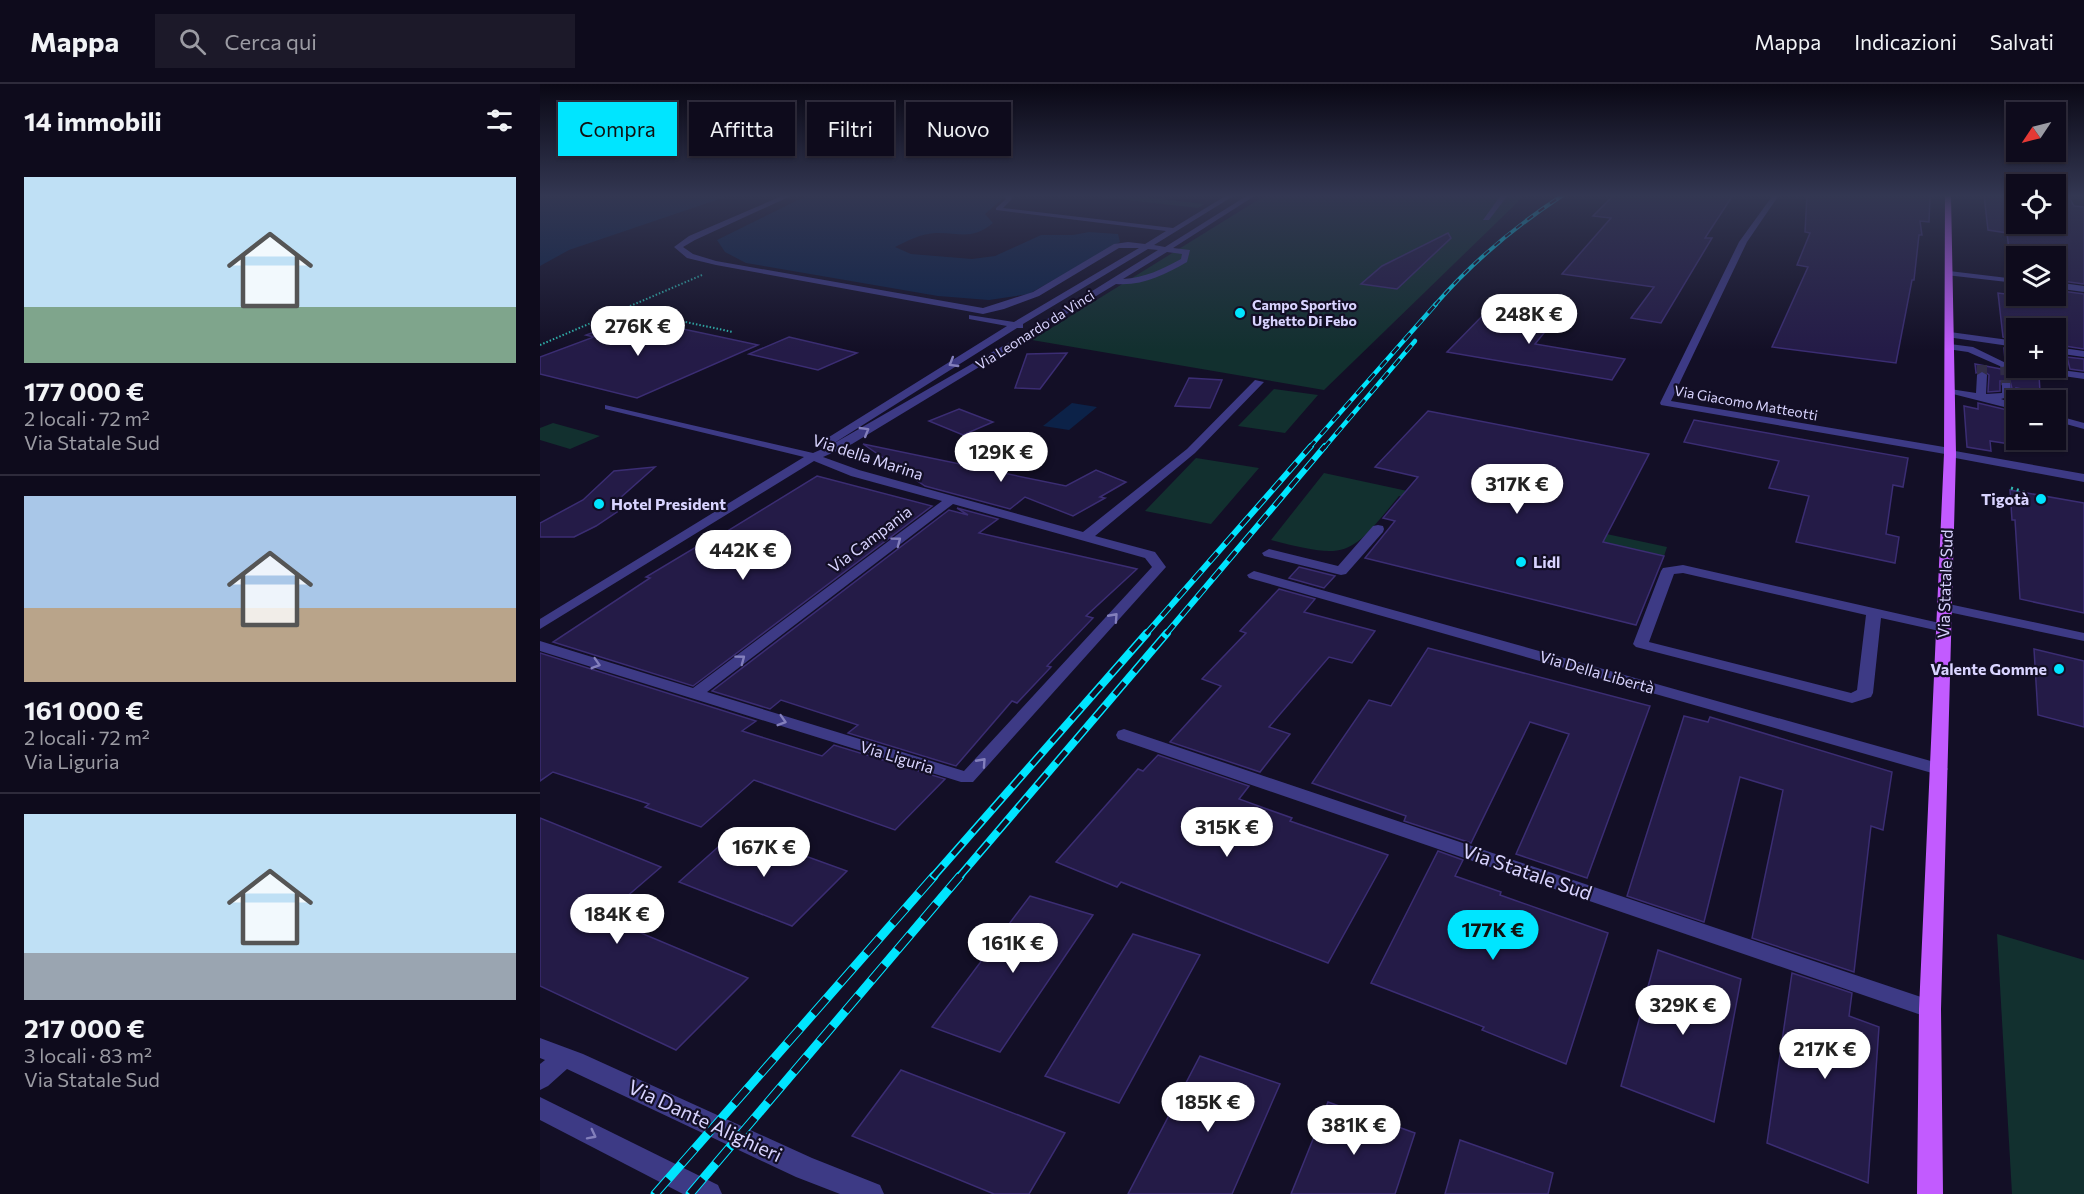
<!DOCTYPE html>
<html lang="it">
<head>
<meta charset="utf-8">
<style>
  :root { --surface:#0e0b1c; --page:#1c1929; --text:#f1f3f6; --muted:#9b9ba3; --line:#2e2b3b; --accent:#00e5ff }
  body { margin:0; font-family:Commissioner,sans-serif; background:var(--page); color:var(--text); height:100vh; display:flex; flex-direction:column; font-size:22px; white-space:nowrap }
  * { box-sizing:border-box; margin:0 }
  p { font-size:20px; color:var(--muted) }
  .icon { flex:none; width:33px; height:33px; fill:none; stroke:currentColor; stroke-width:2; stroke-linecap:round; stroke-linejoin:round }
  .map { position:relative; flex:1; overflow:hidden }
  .drawer { display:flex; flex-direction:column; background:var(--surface); width:540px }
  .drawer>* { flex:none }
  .top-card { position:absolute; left:18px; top:18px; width:570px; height:54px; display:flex; gap:12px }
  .needle { width:39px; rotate:235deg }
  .fabs { position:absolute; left:1466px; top:18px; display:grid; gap:12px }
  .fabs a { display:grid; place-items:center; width:60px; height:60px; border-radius:0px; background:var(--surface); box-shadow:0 2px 4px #0004,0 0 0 2px var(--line); font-size:30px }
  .price { position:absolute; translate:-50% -51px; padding:0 14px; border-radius:21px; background:#fff; color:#222; font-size:20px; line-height:39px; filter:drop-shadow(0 2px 3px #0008) }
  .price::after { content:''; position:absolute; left:50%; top:36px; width:18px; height:14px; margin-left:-9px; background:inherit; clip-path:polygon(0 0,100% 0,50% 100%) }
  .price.on { background:var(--accent); color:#111 }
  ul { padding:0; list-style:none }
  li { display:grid; align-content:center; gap:12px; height:318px; padding:0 24px }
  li+li { border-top:2px solid var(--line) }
  li span { display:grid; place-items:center; height:186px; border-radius:0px; color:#555 }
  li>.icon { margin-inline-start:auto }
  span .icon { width:108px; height:108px; fill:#fffc; stroke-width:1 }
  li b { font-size:26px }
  h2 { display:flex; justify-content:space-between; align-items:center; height:72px; padding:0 24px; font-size:26px }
  .tag { padding:0 21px; border-radius:0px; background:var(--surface); box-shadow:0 2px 4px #0004,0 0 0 2px var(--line); font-size:21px; line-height:54px }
  .tag.on { background:var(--accent); color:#111 }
  header { display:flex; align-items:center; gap:36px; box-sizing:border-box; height:84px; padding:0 30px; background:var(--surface); border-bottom:2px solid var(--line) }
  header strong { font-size:28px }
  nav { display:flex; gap:33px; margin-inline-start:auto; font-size:21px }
  .search { width:420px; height:54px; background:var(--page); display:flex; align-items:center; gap:15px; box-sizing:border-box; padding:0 21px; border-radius:0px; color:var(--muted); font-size:22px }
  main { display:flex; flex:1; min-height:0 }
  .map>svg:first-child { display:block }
  .green { fill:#12302f }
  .water { fill:#0c2248 }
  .building { fill:#241b47; stroke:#3b2d73; stroke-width:1.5 }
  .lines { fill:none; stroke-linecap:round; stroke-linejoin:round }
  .minor-tunnel { stroke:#312d47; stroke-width:10; stroke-dasharray:10 5; stroke-linecap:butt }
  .path-far1 { stroke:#2fb8b0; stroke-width:2; stroke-dasharray:1.5 2; stroke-linecap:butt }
  .path { stroke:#2fb8b0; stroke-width:3; stroke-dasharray:2 4; stroke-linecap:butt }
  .minor { fill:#3d3a85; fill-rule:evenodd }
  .major { fill:#c25bff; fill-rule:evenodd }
  .rail-far4-casing { stroke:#00e5ff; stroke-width:4 }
  .rail-far3-casing { stroke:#00e5ff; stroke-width:4.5 }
  .rail-far2-casing { stroke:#00e5ff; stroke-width:6 }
  .rail-far1-casing { stroke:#00e5ff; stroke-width:8 }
  .rail-casing { stroke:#00e5ff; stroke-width:9 }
  .rail-far4 { stroke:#130f26; stroke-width:2; stroke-dasharray:7; stroke-linecap:butt }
  .rail-far3 { stroke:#130f26; stroke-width:3; stroke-dasharray:9; stroke-linecap:butt }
  .rail-far2 { stroke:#130f26; stroke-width:4; stroke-dasharray:12; stroke-linecap:butt }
  .rail-far1 { stroke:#130f26; stroke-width:5; stroke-dasharray:15; stroke-linecap:butt }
  .rail { stroke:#130f26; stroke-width:7; stroke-dasharray:20; stroke-linecap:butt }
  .oneway { stroke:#837fbc }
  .poi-dot { fill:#00e5ff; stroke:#130f26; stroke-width:2 }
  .labels { text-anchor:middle; stroke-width:4.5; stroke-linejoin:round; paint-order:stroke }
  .far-poi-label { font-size:14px; font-weight:bold; fill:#d9d4ff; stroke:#130f26; text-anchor:start }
  .far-street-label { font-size:14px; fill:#d9d4ff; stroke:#130f26 }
  .street-label { font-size:16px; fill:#d9d4ff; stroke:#130f26 }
  .poi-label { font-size:16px; font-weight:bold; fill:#d9d4ff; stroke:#130f26; text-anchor:end }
  .near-street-label { font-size:20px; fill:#d9d4ff; stroke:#130f26 }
</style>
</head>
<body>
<header>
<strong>Mappa</strong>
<div class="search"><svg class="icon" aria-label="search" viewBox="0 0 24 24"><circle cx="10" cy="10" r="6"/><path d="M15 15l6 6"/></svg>Cerca qui</div>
<nav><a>Mappa</a><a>Indicazioni</a><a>Salvati</a></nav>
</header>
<main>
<section class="drawer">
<h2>14 immobili<svg class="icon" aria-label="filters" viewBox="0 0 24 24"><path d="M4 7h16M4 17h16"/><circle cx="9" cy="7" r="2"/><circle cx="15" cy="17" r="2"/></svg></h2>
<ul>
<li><span style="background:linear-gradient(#bfe0f5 70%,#7fa58c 0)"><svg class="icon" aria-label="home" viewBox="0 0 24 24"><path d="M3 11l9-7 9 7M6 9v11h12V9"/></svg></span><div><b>177 000 €</b><p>2 locali · 72 m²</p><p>Via Statale Sud</p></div></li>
<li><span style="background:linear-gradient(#a9c7e8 60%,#b9a48a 0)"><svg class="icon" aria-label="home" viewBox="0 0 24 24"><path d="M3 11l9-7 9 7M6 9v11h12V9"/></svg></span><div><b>161 000 €</b><p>2 locali · 72 m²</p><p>Via Liguria</p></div></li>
<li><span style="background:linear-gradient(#bfe0f5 75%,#9aa5b1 0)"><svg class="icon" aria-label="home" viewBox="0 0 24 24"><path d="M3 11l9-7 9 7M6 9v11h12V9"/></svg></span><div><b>217 000 €</b><p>3 locali · 83 m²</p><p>Via Statale Sud</p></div></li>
</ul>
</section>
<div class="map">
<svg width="1544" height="1110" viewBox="0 0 1544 1110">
  <rect width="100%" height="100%" fill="#130f26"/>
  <g class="green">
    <path d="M553,111H587L664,120L658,124L551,112Z"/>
    <path d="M744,111H985L784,306L492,256L721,114Z"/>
    <path d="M734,305L778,311L745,349L698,342Z"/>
    <path d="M13,339L60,352L30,365L0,356V344Z"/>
    <path d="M656,374L719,384L671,440L605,427Z"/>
    <path d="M784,389L1127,463L1124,472L859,412C809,473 809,476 731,456Z"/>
    <path d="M1457,850L1544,876V1110H1472Z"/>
  </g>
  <g class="water">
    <path d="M0,111H191L29,166L0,182Z"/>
    <path d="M268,111L466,112L445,130L453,139C431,157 419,148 395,149C380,150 367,157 355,163L371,170L432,175L455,172L501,151H533L549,148L578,150L580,158L489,210L449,216L398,212L206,179L185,168L177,156Z"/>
    <path d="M532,319L557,323L529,346L503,342Z"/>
  </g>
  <g class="building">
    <path d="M1074,111H1193L1165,154H1172L1121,239L1091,234L1114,203L1022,190L1071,134L1053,132Z"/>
    <path d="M1267,111H1390L1389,138L1380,137L1382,151H1379L1374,196H1372L1356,279L1232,263L1268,183L1257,181L1270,149L1265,148Z"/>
    <path d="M1444,111H1476V140H1515V111H1528L1534,122L1544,123V200L1515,196V172H1476V193L1472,192L1467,149L1448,146Z"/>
    <path d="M908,149L911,154L857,205L821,200L842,182Z"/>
    <path d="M1473,201H1476V212H1515V206L1544,210V265L1525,262L1520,235L1494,239L1495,244H1476V255L1463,253L1458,209L1474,211Z"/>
    <path d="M951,223L1017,233L995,260L1085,275L1072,296L907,268Z"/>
    <path d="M90,234L162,249L218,261L97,314L0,290V273L54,253L46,251Z"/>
    <path d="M249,253L317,269L278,286L209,270Z"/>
    <path d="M1464,264L1476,265V284H1482L1488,289L1499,291L1500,308L1476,304V318L1469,315L1474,312L1470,297H1460V307L1448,308L1449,291L1443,286L1436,289L1435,280L1461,285L1471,283L1472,280L1465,276Z"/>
    <path d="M527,269L500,305L475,304L487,270Z"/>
    <path d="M1527,273L1544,275V287L1530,285Z"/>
    <path d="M649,294L682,296L670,324L635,322Z"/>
    <path d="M1438,319L1476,328V361L1450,357L1451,367L1427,363L1424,322L1438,325Z"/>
    <path d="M419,325L453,338L423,351L389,337Z"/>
    <path d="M888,327L1109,370L1063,458L1124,472L1096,541L825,474L855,437L843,434L878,393L835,383Z"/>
    <path d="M1154,336L1368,374L1363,403L1353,401L1346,450L1359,453L1355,479L1256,458L1269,412L1229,404L1239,377L1144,358Z"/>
    <path d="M323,360L526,402L556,386L586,398L560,413L565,414L533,432L485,413L470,425L385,402Z"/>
    <path d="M115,383L79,415L83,424L56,442L34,453H0V439L43,416L74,387Z"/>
    <path d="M277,392L392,422L153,602L13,558L110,494L106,493L156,463L160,464Z"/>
    <path d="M1470,406L1544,419V529L1480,515L1475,436H1472Z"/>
    <path d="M417,424L458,435L439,449L597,485L546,532L553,534L507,582L511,583L477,619L472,617L416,682L308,649L318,641L241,616L230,625L172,607L409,426L428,431Z"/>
    <path d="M759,483L795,492L784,504L749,494Z"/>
    <path d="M739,505L775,515L764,528L835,547L812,579L789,573L729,643L750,650L720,688L630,658L681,602L662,595L706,549L700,547Z"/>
    <path d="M888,564L1110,622L1047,794L976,770L1029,650L990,638L931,759L864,737L866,732L772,699L829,616L851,622Z"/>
    <path d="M1494,565L1544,577V643L1498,631Z"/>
    <path d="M0,569L216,637L202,647L282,672L294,661L405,695L355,746L214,696L161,743L105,723L109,720L13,688L0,697Z"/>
    <path d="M1144,632L1168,638L1170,633L1352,688L1343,746L1331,742L1314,888L1212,854L1243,706L1200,693L1164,838L1087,812Z"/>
    <path d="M618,671L709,702L699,715L752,734L750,737L848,771L788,879L581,798L577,803L516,778L598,685L603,687Z"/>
    <path d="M0,734L121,783L63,833L208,894L136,966L0,902Z"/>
    <path d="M196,747L307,787L252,842L139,798Z"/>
    <path d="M898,767L923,776L915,792L961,808L960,811L974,816L1068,849L1026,980L942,946L944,943L831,899Z"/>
    <path d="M490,812L553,831L460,968L392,943Z"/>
    <path d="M593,850L660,871L579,1019L505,992Z"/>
    <path d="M1118,866L1201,895L1174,1038L1081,1002Z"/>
    <path d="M1252,889L1312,909L1309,932L1339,943L1328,1099L1227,1059Z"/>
    <path d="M660,972L740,1000L692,1110H588Z"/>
    <path d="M361,986L525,1049L489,1110H454L312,1052Z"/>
    <path d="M788,1018L875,1049L855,1110H751Z"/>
    <path d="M920,1056L1013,1089L1008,1110H905Z"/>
  </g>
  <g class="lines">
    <g class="minor-tunnel">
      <path d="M1442,281V291"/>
      <path d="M1465,281L1466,301"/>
    </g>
    <g class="path-far1">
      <path d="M84,225L193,248"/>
      <path d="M0,261L162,191"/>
    </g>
    <path class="path" d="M1471,404L1488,409"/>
    <g class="minor">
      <path d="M244,111H253L155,156L143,163L153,170L176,177L443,224L493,208L574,160L588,158L605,160L626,147L456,126V124L466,115L465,111H471L472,115L463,124L633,144L687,111H695L614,161L625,163L708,111H716L633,164L650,166L647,178C624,191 603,202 576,200L312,360L283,373L319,386L543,448L647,365L715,296L724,298L655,369L555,452L615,468L626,483L433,698H421L0,567V557L153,604L402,417L311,392L274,377L0,545V535L264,373L65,325V321L273,369L287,363L281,362V358L467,242L429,235V231L474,238L599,164H579L499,212L464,225L443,230L176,181L147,174L134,163L149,152ZM608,165L618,166L475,255L291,361L477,244H483V240ZM627,168L642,170L641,175C622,185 605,194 583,195ZM413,420L605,474L612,483L424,687L167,608Z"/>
      <path d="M514,111H523L520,113Z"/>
      <path d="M961,111H968L949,136H943Z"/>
      <path d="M1233,111H1239L1207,158L1131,317L1410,364L1415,367L1544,390V398L1410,373L1405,370L1121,321L1120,319L1199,158Z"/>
      <path d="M1409,187L1476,195V199L1406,191L1405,189Z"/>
      <path d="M1515,198L1544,202V208L1515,204Z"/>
      <path d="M1410,248L1476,257V263L1407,253V249Z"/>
      <path d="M1410,260L1433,263L1470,281L1462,283L1428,268L1407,265L1405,263Z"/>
      <path d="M1515,263L1544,267V273L1515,269Z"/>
      <path d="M1484,284H1506L1544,289V295L1489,287Z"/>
      <path d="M1442,288L1447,291L1446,310L1462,309V299H1470L1472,312L1461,315L1476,320V326L1405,308L1410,305L1436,309L1437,291Z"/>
      <path d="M1515,331L1544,339V345L1515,337Z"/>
      <path d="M838,441L843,442L844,445L843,448L806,490L801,491L724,472L722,469L729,465L798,482L833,442Z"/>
      <path d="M1143,481L1404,540L1411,544L1404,548L1341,534L1333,609L1331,613L1312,619L1096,563L1093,560L1121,487L1123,484ZM1143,489L1326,531L1317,606L1311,609L1109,558L1134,490Z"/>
      <path d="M714,487L1405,681L1408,685L1405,689L1399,691L709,494L707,491Z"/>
      <path d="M1404,519L1544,549V557L1399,526L1397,523Z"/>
      <path d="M584,645L1390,916L1398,918L1401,925L1398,932L1390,934L578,655L576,651L578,647Z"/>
      <path d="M0,954L43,970L272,1074L340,1101L344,1110H300L256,1093L27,985L8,1002L0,1006V980L5,976L0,974Z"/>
      <path d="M0,1013L178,1101L182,1110H143L0,1036Z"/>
    </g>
    <path class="major" d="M1405,111H1411L1416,370L1401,925L1403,1110H1377L1379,925L1404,370Z"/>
    <defs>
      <path id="rail-far4" d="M895,221C933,177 974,143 1023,111"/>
      <g id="rail-far3">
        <path d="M769,364L896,220"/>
        <path d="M784,364L875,257"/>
      </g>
      <g id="rail-far2">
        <path d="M606,550L771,362"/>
        <path d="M626,550L785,362"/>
      </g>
      <g id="rail-far1">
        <path d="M393,793L607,549"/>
        <path d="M419,793L627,549"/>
      </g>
      <g id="rail">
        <path d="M115,1110L394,792"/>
        <path d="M150,1110L420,792"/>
      </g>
    </defs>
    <use href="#rail-far4" class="rail-far4-casing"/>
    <use href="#rail-far3" class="rail-far3-casing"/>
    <use href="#rail-far2" class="rail-far2-casing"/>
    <use href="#rail-far1" class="rail-far1-casing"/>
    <use href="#rail" class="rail-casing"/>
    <use href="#rail-far4" class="rail-far4"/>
    <use href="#rail-far3" class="rail-far3"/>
    <use href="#rail-far2" class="rail-far2"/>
    <use href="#rail-far1" class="rail-far1"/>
    <use href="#rail" class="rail"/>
  </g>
  <defs><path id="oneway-chevron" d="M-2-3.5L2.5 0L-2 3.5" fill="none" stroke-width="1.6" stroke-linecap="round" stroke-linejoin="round" transform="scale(1.5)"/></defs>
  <g class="oneway">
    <use href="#oneway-chevron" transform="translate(413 279) rotate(149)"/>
    <use href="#oneway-chevron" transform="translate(325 347) rotate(-31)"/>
    <use href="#oneway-chevron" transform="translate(357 457) rotate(-37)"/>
    <use href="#oneway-chevron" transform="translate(574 533) rotate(-48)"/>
    <use href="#oneway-chevron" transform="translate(201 575) rotate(-37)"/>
    <use href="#oneway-chevron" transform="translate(56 580) rotate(17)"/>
    <use href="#oneway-chevron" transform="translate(242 637) rotate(17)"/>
    <use href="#oneway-chevron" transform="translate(442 678) rotate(-48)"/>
    <use href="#oneway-chevron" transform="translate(52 1051) rotate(27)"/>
  </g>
  <linearGradient id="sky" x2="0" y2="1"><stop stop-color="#0a0815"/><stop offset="0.42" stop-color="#333752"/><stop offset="1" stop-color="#333752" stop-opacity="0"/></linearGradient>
  <rect width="1544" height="266" fill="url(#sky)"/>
  <g class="poi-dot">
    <circle cx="700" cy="229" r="6"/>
    <circle cx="1501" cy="415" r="6"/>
    <circle cx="59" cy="420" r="6"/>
    <circle cx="981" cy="478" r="6"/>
    <circle cx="1519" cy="585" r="6"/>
  </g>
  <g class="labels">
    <g class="far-poi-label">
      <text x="712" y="226">Campo Sportivo<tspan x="712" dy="16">Ughetto Di Febo</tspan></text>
    </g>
    <g class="far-street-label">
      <text transform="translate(495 246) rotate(-32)" y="5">Via Leonardo da Vinci</text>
      <text transform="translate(1206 319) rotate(10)" y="5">Via Giacomo Matteotti</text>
    </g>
    <g class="street-label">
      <text transform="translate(328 373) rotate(18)" y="6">Via della Marina</text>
      <text transform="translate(330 455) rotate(-37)" y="6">Via Campania</text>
      <text transform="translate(1405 500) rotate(-88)" y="6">Via Statale Sud</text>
      <text transform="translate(1057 588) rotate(16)" y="6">Via Della Libertà</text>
      <text transform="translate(357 673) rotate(17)" y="6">Via Liguria</text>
    </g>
    <g class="poi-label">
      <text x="1489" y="421">Tigotà</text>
      <text x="71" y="426" text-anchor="start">Hotel President</text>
      <text x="993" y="484" text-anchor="start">Lidl</text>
      <text x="1507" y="591">Valente Gomme</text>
    </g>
    <g class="near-street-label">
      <text transform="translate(987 788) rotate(19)" y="7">Via Statale Sud</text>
      <text transform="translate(165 1037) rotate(25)" y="7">Via Dante Alighieri</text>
    </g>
  </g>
</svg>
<div class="fabs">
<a><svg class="needle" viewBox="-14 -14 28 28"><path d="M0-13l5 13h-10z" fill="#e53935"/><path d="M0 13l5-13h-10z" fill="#9b9ba3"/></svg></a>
<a><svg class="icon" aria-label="locate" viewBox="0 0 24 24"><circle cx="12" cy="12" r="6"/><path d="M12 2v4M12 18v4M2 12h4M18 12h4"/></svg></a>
<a><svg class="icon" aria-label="layers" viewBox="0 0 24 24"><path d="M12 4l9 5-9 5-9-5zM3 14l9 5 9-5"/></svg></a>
<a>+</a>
<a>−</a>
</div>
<b class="price" style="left:989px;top:261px">248K €</b>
<b class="price" style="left:98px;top:273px">276K €</b>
<b class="price" style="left:461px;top:399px">129K €</b>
<b class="price" style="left:977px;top:431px">317K €</b>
<b class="price" style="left:203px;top:497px">442K €</b>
<b class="price" style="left:687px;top:774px">315K €</b>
<b class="price" style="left:224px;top:794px">167K €</b>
<b class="price" style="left:77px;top:861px">184K €</b>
<b class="price on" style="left:953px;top:877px">177K €</b>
<b class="price" style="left:473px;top:890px">161K €</b>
<b class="price" style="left:1143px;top:952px">329K €</b>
<b class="price" style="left:1285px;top:996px">217K €</b>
<b class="price" style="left:668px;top:1049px">185K €</b>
<b class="price" style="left:814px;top:1072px">381K €</b>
<div class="top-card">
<a class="tag on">Compra</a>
<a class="tag">Affitta</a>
<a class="tag">Filtri</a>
<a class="tag">Nuovo</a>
</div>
</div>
</main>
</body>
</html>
